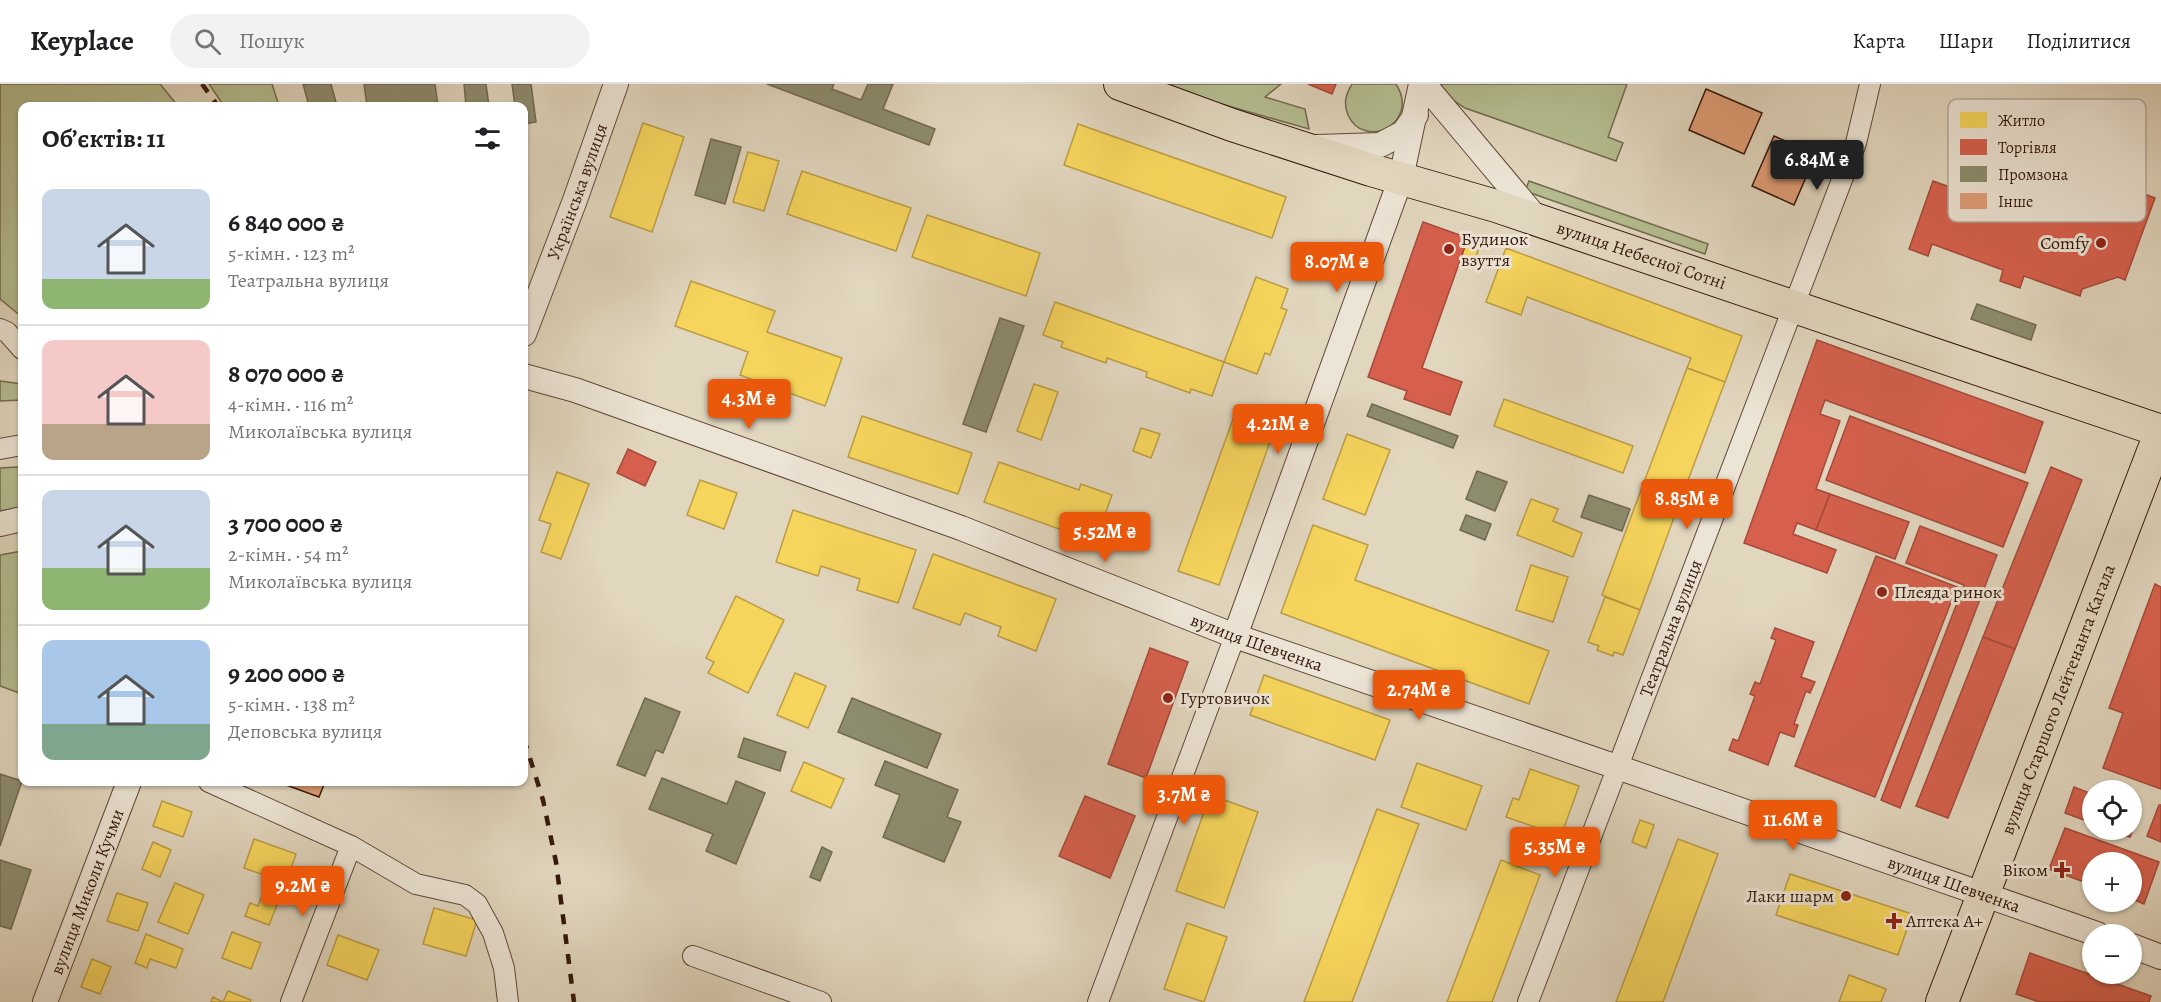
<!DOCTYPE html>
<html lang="uk">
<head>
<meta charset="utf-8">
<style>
  :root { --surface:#fff; --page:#f2f2f2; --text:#202124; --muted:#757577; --line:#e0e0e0; --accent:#ea580c }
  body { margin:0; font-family:Alegreya,serif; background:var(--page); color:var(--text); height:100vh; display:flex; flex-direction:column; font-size:22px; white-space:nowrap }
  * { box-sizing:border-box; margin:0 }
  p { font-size:20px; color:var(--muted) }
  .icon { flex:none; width:33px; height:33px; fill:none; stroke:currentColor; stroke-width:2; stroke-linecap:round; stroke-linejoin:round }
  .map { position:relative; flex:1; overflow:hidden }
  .side { position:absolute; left:18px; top:18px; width:510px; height:684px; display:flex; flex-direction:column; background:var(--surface); border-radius:12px; box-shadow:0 2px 4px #0004 }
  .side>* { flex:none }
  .fabs { position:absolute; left:2082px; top:696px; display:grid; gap:12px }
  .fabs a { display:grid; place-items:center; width:60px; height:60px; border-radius:50%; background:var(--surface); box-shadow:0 2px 4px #0004; font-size:30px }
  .price { position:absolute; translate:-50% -51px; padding:0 14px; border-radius:6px; background:var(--accent); color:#fff; font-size:20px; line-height:39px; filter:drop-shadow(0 2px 3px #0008) }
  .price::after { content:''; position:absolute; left:50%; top:36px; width:18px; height:14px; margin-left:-9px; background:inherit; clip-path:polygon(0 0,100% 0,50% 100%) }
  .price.selected { background:#222; color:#fff }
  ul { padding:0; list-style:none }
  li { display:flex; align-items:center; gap:18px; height:150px; padding:0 24px }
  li+li { border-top:2px solid var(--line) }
  li span { display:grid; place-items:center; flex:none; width:168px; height:120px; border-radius:12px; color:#555 }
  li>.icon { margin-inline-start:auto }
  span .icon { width:72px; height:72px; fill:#fffc; stroke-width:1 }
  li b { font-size:26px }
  h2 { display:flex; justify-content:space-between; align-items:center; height:72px; padding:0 24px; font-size:26px }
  header { display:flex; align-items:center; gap:36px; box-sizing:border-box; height:84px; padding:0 30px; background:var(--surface); border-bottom:2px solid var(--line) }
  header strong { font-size:28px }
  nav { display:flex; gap:33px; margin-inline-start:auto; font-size:21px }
  .search { width:420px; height:54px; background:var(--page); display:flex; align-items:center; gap:15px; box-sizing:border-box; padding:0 21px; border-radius:33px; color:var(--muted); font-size:22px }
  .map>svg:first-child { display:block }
  .green { fill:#b4bd90; stroke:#746a4e; stroke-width:1.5 }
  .homes { fill:#f6d55c; stroke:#bc9c44; stroke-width:1.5 }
  .shops { fill:#d6604d; stroke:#a64a3a; stroke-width:1.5 }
  .industry { fill:#8c8c6e; stroke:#726951; stroke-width:1.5 }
  .building { fill:#e09d76; stroke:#35180c; stroke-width:1.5 }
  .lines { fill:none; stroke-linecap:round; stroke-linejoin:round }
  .minor-casing { stroke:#604838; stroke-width:22 }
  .tertiary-casing { stroke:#604838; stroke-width:26 }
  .trunk-casing { stroke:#35180c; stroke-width:34 }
  .minor { stroke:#ece4d5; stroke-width:20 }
  .tertiary { stroke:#ece4d5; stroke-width:24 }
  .trunk { stroke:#e1d6be; stroke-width:32 }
  .rail { stroke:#35180c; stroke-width:4.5; stroke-dasharray:10 10; stroke-linecap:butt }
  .poi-dot { fill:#8f2418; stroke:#ece4d5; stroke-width:2 }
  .labels { text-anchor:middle; stroke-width:6; stroke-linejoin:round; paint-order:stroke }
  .street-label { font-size:18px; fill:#35180c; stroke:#ece4d5 }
  .poi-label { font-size:18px; fill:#35180c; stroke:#ece4d5; text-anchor:start }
  .key { fill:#ece4d5; stroke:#b5a799; stroke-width:1.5 }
  .key-label { font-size:16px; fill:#35180c }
</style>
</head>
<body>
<header>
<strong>Keyplace</strong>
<div class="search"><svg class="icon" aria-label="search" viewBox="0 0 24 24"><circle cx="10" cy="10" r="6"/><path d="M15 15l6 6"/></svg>Пошук</div>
<nav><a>Карта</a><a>Шари</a><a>Поділитися</a></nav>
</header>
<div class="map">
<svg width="2161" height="918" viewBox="0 0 2161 918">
  <rect width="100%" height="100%" fill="#e1d6be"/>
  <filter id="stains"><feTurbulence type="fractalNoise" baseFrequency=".00333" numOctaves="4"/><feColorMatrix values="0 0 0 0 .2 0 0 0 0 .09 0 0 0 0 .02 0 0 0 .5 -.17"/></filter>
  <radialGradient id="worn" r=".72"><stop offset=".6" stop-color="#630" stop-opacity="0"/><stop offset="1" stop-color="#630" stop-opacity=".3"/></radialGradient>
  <g class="green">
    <path d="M0,0H160L178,22H22V233L0,215Z"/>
    <path d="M209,0H272L279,22H224Z"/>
    <path d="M1168,0H1281L1265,13L1305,25L1309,45L1218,19Z"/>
    <path d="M1352,0H1396C1421,39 1364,67 1348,31C1343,19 1346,10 1352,0Z"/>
    <path d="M1440,0H1627L1608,53L1623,59L1616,77L1465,24L1453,16Z"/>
    <path d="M1529,97L1708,160L1705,170L1525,107Z"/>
    <path d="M0,297L22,300V316L0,317Z"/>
    <path d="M18,383L22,386V423L0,427V384Z"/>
    <path d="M22,467V610L0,602V471Z"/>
  </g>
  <g class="homes">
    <path d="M643,39L684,53L652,148L610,133Z"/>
    <path d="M1078,40L1286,113L1272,154L1064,81Z"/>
    <path d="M748,68L779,77L764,127L733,118Z"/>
    <path d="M802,87L911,124L896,167L787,130Z"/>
    <path d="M927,131L1040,169L1026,212L912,173Z"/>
    <path d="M1468,154L1481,158L1475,176L1462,171Z"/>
    <path d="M1506,164L1742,252L1725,298L1687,284L1691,274L1527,213L1521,231L1486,218Z"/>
    <path d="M1256,193L1288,205L1281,224L1287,226L1270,271L1265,269L1257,290L1224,278Z"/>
    <path d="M691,197L775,227L767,248L842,274L825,322L740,291L748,268L675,242Z"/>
    <path d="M1055,218L1224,278L1212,312L1191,305L1190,309L1146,293L1147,288L1107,274L1106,279L1061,263L1063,258L1043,251Z"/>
    <path d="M1687,284L1725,298L1679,420L1641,406Z"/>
    <path d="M1034,300L1058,308L1041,356L1017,347Z"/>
    <path d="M1504,315L1633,362L1623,389L1494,342Z"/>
    <path d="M1236,327L1276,341L1219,501L1178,487Z"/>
    <path d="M862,332L972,369L958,410L848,373Z"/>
    <path d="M1141,344L1160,350L1151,374L1133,367Z"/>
    <path d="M1347,350L1390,366L1365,431L1323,415Z"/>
    <path d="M999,378L1079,406L1081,400L1112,411L1095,458L984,418Z"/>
    <path d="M557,388L589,400L561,475L541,468L551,440L539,436Z"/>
    <path d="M700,396L737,409L724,445L687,431Z"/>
    <path d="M1641,406L1679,420L1640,526L1602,511Z"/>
    <path d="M1531,415L1558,425L1553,437L1582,449L1573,473L1517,451Z"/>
    <path d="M793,426L916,466L898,519L857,506L860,495L821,482L818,492L776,478Z"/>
    <path d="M1313,441L1368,461L1355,496L1549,567L1529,620L1281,529Z"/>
    <path d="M933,470L1056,515L1036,567L998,552L1001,543L965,529L960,541L913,524Z"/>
    <path d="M1531,481L1568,493L1553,538L1516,526Z"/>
    <path d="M736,512L784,536L748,609L708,589L714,578L706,574Z"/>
    <path d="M1605,513L1640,526L1623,571L1614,568L1613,572L1597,566L1599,562L1588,558Z"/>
    <path d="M795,589L826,602L808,644L777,631Z"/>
    <path d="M1264,591L1390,636L1375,676L1250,631Z"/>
    <path d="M804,678L844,695L831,724L791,707Z"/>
    <path d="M1417,679L1482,702L1466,746L1401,723Z"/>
    <path d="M1530,685L1579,702L1561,752L1506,733L1513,714L1519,716Z"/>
    <path d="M1210,711L1258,728L1224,824L1176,807Z"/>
    <path d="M162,717L192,728L183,753L153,742Z"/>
    <path d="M1377,725L1419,740L1352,918H1304Z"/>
    <path d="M1640,736L1654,741L1646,764L1632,758Z"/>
    <path d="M254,755L296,770L286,799L244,784Z"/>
    <path d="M1678,755L1718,770L1663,918H1616Z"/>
    <path d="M153,758L171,766L160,793L142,785Z"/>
    <path d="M1501,776L1540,791L1492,918H1447Z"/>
    <path d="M1790,790L1912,830L1898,871L1776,831Z"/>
    <path d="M175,799L204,811L188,850L158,838Z"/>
    <path d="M117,809L148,819L138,847L107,837Z"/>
    <path d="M261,814L277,821L269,841L245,832L250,819L258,822Z"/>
    <path d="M434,824L477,836L466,872L423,860Z"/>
    <path d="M1187,839L1227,853L1204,918L1164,905Z"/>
    <path d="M232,848L261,859L251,885L222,874Z"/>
    <path d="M146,850L183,865L176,884L150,875L147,884L135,879Z"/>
    <path d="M338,851L379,866L367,896L327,881Z"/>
    <path d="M92,875L111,883L100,910L81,903Z"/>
    <path d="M1849,891L1886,905L1881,918H1839Z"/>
    <path d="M228,907L251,916L250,918H211L213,913L223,918Z"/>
  </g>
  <g class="shops">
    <path d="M1308,0H1336L1332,10Z"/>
    <path d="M2027,66L2155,114L2125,196L2118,193L2082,205L2080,212L2024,192L2020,204L2000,197L2003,186L1932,160L1928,172L1909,165L1933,97L2006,123Z"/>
    <path d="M1423,138L1468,154L1422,284L1462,298L1450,331L1404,315L1407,307L1368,293Z"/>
    <path d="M1817,256L2043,338L2025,389L1825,316L1820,330L1840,337L1816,405L1830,410L1816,446L1797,439L1793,450L1836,466L1827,489L1744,459Z"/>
    <path d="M1850,332L2028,399L2003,463L1826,396Z"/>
    <path d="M628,365L656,378L645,402L617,389Z"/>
    <path d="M2051,383L2082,396L2015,565L1983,553Z"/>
    <path d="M1830,410L1909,438L1895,475L1816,446Z"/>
    <path d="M1920,442L1997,471L1900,724L1881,716L1964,501L1906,479Z"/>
    <path d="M1876,472L1957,503L1875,713L1795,682Z"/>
    <path d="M2155,500L2161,503V705L2103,684L2123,629L2109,624Z"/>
    <path d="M1775,544L1814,558L1801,593L1815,598L1810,609L1806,607L1794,640L1798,641L1794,653L1780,648L1768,681L1729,666L1733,655L1738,657L1755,612L1750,610L1755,598L1760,600L1776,556L1771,554Z"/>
    <path d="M1983,553L2015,565L1948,734L1916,722Z"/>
    <path d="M1150,564L1188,578L1146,694L1108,680Z"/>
    <path d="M2074,703L2092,710V739L2065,729Z"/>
    <path d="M1085,712L1135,732L1110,794L1059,772Z"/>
    <path d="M2159,721H2161V758L2147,752Z"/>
    <path d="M2132,724L2140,727L2130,753L2110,746H2132Z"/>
    <path d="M2065,744L2159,778L2144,820L2132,815V778H2092V801L2049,785Z"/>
    <path d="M2030,869L2151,912L2149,918H2039L2016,910Z"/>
  </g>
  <g class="industry">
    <path d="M303,0H331L337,22H309Z"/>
    <path d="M364,0H435L438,22H367Z"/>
    <path d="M464,0H486L489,22H466Z"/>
    <path d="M512,0H531L536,38L524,40V22H515Z"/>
    <path d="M767,0H834L832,5L861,16L868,0H893L883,25L935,45L929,61Z"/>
    <path d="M711,55L741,63L725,120L695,111Z"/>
    <path d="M1977,220L2036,241L2031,256L1971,235Z"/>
    <path d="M1000,234L1024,242L986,348L963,340Z"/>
    <path d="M1372,320L1458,352L1453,364L1367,332Z"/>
    <path d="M1477,387L1507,398L1495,427L1466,415Z"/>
    <path d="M1589,411L1630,425L1622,447L1581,433Z"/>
    <path d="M1466,431L1491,440L1485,456L1460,446Z"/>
    <path d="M645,614L680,628L663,669L656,666L645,692L617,681Z"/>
    <path d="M852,614L941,650L927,684L838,648Z"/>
    <path d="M744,654L786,668L780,687L738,673Z"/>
    <path d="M885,677L958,706L947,733L961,738L944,778L883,753L900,711L875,701Z"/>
    <path d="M0,690L22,697L0,762Z"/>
    <path d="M662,694L727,720L736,697L765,709L736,780L706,767L713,750L649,725Z"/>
    <path d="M822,763L832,768L820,797L810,793Z"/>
    <path d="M0,776L31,786L11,845L0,842Z"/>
  </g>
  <g class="building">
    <path d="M1706,5L1762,29L1744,70L1689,46Z"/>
    <path d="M1774,52L1816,70L1794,121L1752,102Z"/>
    <path d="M278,698H325L319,713Z"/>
  </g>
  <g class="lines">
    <defs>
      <g id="minor">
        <path d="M0,245L7,248L22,265"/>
        <path d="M0,365L22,361"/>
        <path d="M209,698L351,762L416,800L465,811L477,820L493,849L504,884L508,918"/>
        <path d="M693,872L821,918"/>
        <path d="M291,918L351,762"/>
        <path d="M1098,918L1235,552"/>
        <path id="s1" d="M1528,918L1856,59L1870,0"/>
      </g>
      <g id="tertiary">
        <path d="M1424,0L1537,135"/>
        <path d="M1316,63L1380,61L1403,49L1416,31"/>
        <path id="s2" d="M524,250L575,116L616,0"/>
        <path id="s3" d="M524,292L575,306L961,444L1235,552L1617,683L2097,850"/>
        <path d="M0,440L22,435"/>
        <path d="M1235,552L1401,94L1421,0"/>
        <path d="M2132,862L2161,873"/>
        <path id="s4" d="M45,918L129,698"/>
      </g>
      <g id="trunk">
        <path id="s5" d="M1120,0L1232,41L1371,86L1496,122L2161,347"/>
        <path id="s6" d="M1942,918L2161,347"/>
      </g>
    </defs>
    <use href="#minor" class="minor-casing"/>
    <use href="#tertiary" class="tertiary-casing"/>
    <use href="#trunk" class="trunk-casing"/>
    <use href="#minor" class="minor"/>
    <use href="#tertiary" class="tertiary"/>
    <use href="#trunk" class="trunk"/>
    <g class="rail">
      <path d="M202,0L218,22"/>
      <path d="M524,655L543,716L556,778L574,918"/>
    </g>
  </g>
  <g class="poi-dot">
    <circle cx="2101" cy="159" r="6"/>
    <circle cx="1449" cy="165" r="6"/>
    <circle cx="1882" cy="508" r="6"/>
    <circle cx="1168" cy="614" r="6"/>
    <path d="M2059 777h6v6h6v6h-6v6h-6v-6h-6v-6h6z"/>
    <circle cx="1846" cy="812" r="6"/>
    <path d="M1891 828h6v6h6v6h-6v6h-6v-6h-6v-6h6z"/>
  </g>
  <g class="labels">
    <g class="street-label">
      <text dy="6" stroke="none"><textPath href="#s2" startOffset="152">Українська вулиця</textPath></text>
      <text dy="6" stroke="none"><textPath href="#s5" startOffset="549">вулиця Небесної Сотні</textPath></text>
      <text dy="6" stroke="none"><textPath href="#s1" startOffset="400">Театральна вулиця</textPath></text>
      <text dy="6" stroke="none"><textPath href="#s3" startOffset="780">вулиця Шевченка</textPath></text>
      <text dy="6" stroke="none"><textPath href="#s6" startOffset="324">вулиця Старшого Лейтенанта Кагала</textPath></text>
      <text dy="6" stroke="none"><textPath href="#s3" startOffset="1518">вулиця Шевченка</textPath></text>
      <text dy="6" stroke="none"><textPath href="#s4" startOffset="118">вулиця Миколи Кучми</textPath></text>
    </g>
    <g class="poi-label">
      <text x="1461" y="161">Будинок<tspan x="1461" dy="21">взуття</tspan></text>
      <text x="2089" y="165" text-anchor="end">Comfy</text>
      <text x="1894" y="514">Плеяда ринок</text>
      <text x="1180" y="620">Гуртовичок</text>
      <text x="2048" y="792" text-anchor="end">Віком</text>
      <text x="1834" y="818" text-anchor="end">Лаки шарм</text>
      <text x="1906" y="843">Аптека А+</text>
    </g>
  </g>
  <rect x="1948" y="15" width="198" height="123" rx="9" class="key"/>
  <rect x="1960" y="28" width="27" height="16" fill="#f6d55c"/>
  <rect x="1960" y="55" width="27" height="16" fill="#d6604d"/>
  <rect x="1960" y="82" width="27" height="16" fill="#8c8c6e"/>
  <rect x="1960" y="109" width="27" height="16" fill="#e09d76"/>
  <g class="key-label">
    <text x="1998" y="42">Житло</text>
    <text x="1998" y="69">Торгівля</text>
    <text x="1998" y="96">Промзона</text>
    <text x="1998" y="123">Інше</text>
  </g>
  <rect width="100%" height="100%" filter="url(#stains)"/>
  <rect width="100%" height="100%" fill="url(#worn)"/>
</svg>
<div class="fabs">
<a><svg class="icon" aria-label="locate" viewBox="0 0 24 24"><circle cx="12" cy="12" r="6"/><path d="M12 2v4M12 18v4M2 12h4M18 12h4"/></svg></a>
<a>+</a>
<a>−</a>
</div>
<b class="price selected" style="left:1817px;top:107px">6.84M ₴</b>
<b class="price" style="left:1337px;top:209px">8.07M ₴</b>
<b class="price" style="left:749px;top:346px">4.3M ₴</b>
<b class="price" style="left:1278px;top:371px">4.21M ₴</b>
<b class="price" style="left:1687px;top:446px">8.85M ₴</b>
<b class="price" style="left:1105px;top:479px">5.52M ₴</b>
<b class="price" style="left:1419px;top:637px">2.74M ₴</b>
<b class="price" style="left:1184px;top:742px">3.7M ₴</b>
<b class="price" style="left:1793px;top:767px">11.6M ₴</b>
<b class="price" style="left:1555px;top:794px">5.35M ₴</b>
<b class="price" style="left:303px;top:833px">9.2M ₴</b>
<section class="side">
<h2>Об’єктів: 11<svg class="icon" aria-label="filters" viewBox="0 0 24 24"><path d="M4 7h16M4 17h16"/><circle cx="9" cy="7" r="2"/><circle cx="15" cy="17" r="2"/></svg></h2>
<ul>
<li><span style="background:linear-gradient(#c9d6e8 75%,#8fb573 0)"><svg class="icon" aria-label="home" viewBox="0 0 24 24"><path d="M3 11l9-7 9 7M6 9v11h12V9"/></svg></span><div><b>6 840 000 ₴</b><p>5-кімн. · 123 m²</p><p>Театральна вулиця</p></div></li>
<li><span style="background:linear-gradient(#f6c9c9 70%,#b9a48a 0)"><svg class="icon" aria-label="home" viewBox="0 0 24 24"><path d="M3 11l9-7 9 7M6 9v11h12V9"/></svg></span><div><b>8 070 000 ₴</b><p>4-кімн. · 116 m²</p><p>Миколаївська вулиця</p></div></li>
<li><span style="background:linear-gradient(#c9d6e8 65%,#8fb573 0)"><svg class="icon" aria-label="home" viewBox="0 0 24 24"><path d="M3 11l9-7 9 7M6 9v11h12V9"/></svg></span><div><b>3 700 000 ₴</b><p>2-кімн. · 54 m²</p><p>Миколаївська вулиця</p></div></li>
<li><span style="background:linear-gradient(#a9c7e8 70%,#7fa58c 0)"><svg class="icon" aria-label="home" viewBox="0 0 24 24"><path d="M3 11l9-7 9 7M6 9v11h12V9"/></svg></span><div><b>9 200 000 ₴</b><p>5-кімн. · 138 m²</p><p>Деповська вулиця</p></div></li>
</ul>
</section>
</div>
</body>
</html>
